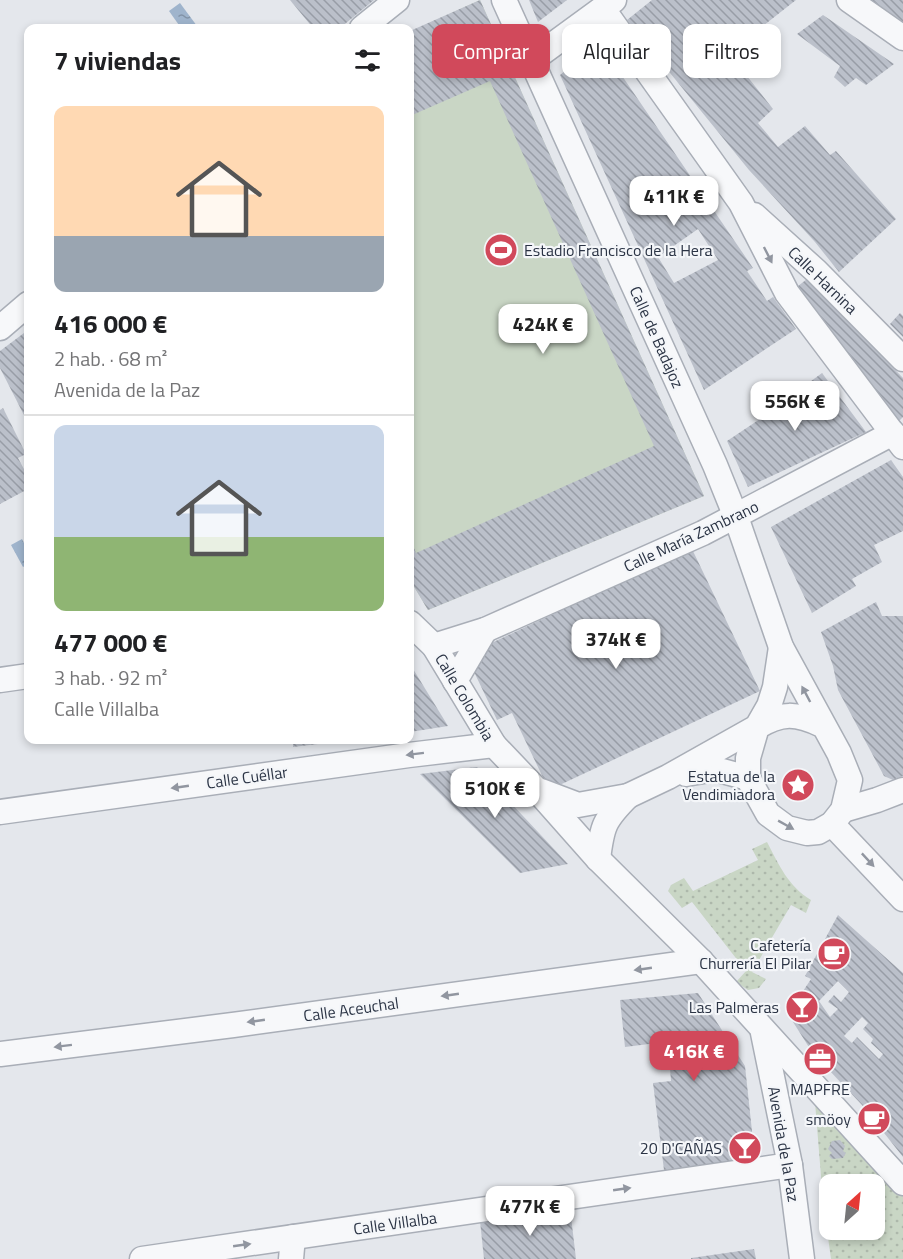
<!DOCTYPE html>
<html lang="es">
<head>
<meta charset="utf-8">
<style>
  :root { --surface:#fff; --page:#f6f6f6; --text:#202124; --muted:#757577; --line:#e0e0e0; --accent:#d1495b }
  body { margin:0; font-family:"Titillium Web",sans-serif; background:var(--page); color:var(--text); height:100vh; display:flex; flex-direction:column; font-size:22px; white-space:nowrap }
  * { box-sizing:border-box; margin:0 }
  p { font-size:20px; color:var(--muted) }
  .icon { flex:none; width:33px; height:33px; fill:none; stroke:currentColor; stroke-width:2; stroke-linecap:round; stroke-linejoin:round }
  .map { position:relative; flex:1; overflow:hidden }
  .sheet { position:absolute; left:24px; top:24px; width:390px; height:720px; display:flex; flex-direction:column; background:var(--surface); border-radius:12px; box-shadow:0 3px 9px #0003 }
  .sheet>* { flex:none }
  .guide { position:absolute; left:432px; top:24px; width:381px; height:54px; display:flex; gap:12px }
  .needle { width:39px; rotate:27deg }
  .tools { position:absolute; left:819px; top:1174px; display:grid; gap:12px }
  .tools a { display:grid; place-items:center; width:66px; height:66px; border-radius:12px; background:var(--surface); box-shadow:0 3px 9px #0003; font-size:30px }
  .price { position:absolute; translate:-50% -51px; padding:0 14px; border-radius:12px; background:#fff; color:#222; font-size:20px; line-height:39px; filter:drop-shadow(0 2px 3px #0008) }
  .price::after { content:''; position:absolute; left:50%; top:36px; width:18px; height:14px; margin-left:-9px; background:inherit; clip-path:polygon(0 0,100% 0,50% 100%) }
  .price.on { background:var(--accent); color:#fff }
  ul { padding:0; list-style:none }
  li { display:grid; align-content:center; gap:12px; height:318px; padding:0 30px }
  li+li { border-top:2px solid var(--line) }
  li span { display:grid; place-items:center; height:186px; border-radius:12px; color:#555 }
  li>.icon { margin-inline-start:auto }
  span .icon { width:108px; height:108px; fill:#fffc; stroke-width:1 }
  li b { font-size:26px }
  h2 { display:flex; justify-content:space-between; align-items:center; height:72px; padding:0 30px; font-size:26px }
  .pill { padding:0 21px; border-radius:12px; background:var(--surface); box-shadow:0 3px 9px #0003; font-size:21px; line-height:54px }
  .pill.on { background:var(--accent); color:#fff }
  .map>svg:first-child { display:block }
  .green { fill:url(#green-dots); fill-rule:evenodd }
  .pitch { fill:#c9d6c5 }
  .water { fill:url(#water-ripples) }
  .building { fill:url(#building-back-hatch); fill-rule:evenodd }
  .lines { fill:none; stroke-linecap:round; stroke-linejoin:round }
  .minor-casing { stroke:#a9aeb7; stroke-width:27 }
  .minor { stroke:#f7f8fa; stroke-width:24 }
  .oneway { fill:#9196a0 }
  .labels { text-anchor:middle; stroke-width:4.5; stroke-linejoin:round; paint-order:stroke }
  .poi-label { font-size:16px; fill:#2b3445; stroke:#f4f6f9; text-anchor:end }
  .street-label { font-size:16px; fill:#2b3445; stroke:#f4f6f9 }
</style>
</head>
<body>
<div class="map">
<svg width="903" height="1259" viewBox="0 0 903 1259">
  <defs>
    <pattern id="green-dots" width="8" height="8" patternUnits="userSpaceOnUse" patternTransform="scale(1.5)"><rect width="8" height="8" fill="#c9d6c5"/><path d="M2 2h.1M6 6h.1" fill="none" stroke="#adb8ab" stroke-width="1.8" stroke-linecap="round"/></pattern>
    <pattern id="water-ripples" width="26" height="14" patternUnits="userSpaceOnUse" patternTransform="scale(1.5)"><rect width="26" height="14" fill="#9fb4cc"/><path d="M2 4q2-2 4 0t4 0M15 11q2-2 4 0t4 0" fill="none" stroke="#8293a7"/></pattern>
    <pattern id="building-back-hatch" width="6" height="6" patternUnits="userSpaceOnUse" patternTransform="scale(1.5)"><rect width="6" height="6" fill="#bbc0ca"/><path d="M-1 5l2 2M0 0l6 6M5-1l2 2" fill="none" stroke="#989da6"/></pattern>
  </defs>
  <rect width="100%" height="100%" fill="#e4e7ec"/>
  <g class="green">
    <path d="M767,842C779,865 788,886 811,900L806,913L791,905L752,972L766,979L759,988L748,990L736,982L746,971L692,902L682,908L668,891L671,885L684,878L693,891L758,860L752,849Z"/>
    <path d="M815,1102L903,1194V1259H831L823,1201ZM830,1185H874V1230H830Z"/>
  </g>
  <path class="pitch" d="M480,0L704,496L428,610L410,580V32Z"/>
  <g class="water">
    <path d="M180,3L197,26L194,28H181L169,11Z"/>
    <path d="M22,539L28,551V564L23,567L11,545Z"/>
  </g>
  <g class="building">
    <path d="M290,0H374L340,28H313Z"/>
    <path d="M480,0L704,496L428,610L410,580V538L416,553L654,446L490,81L410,116V31Z"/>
    <path d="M529,0H567L538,22Z"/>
    <path d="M652,0H796L759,29L775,49L743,71L773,109L758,123L778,147L805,126L830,155L836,151L896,219L839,272L815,242L749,170L627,20Z"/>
    <path d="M867,0H903V24Z"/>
    <path d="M823,15L894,64L866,85L856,78L845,87L834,77L840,66L797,34Z"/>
    <path d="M599,42L753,268L747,271L767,301L773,297L796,329L704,390L560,75ZM698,229L718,260L674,283L658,257Z"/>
    <path d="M807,279L903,378V417L894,426L793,290Z"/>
    <path d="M900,313L903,316V337L890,324Z"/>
    <path d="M28,330V423L0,368V351Z"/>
    <path d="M822,373L866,432L748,487L727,441L757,421Z"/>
    <path d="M3,408L26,454L18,458L25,471L28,470V489L0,504V410Z"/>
    <path d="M891,460L903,477V531L874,545L882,562L852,579L856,586L812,613L771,527Z"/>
    <path d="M692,549L760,691L549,790L512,713L497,720L466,655Z"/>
    <path d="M876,602L882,616H903V776L893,780L884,776L838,690L833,666L821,632Z"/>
    <path d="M410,664L448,726L410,732Z"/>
    <path d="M293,740H343V741L293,747Z"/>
    <path d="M477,767L568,864L520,873L420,774Z"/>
    <path d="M838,915L903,973V1157L862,1105L812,1052L788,1014L811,979L805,976ZM838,981L849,992L841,1002L834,995L828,1002L838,1009L830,1017L819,1001ZM862,1017L868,1023L863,1029L873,1039L871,1043L883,1054L879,1059L857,1037L852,1043L844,1036Z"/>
    <path d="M698,993L745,1066L755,1159L664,1170L653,1083L671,1081L670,1068H677L673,1041L625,1047L620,1000Z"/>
    <path d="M840,1140L845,1146L843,1151L846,1153L843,1158L832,1159L829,1156L832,1153L828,1149L832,1141Z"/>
    <path d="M570,1208L576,1259H484L480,1221Z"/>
    <path d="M754,1249L756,1259H691V1258Z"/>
  </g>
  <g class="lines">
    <defs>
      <g id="minor">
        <path d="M504,0L715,465L736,517L781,647L839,753L850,780L843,810L832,824L818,832L807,833L787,828L768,814L748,778V758L757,727C782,712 796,713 822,725"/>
        <path d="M849,0L903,38"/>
        <path d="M603,9L741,203L787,293L903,447"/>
        <path d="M362,28L397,0"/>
        <path d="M532,60L614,0"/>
        <path d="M754,215L816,271L903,359"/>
        <path d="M0,328L28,304"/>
        <path d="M410,623L434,646L494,745L536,789L598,859L701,961L903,1183"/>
        <path d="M434,646L485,630L703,533L893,433"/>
        <path d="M0,680L28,676"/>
        <path d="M455,681L485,630"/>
        <path d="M686,774L715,769L748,778"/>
        <path d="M541,791L578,805L628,796L668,777L757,727L769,706L775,687L781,647"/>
        <path d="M843,810L877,800L903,790"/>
        <path d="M0,812L409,755L494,745"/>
        <path d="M832,824L903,899"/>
        <path d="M598,859C602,826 604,820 628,796"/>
        <path d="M765,1033H763L790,1165L802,1259"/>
        <path d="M0,1054L233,1025L701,961"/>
        <path d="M142,1259L790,1165"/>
        <path d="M291,1259L293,1237"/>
      </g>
    </defs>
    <use href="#minor" class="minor-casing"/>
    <use href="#minor" class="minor"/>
  </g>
  <defs><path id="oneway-solid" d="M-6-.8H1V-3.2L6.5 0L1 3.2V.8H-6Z" transform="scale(1.5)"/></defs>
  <g class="oneway">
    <use href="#oneway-solid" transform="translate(768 255) rotate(63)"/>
    <use href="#oneway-solid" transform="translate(806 694) rotate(-118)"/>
    <use href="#oneway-solid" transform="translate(415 754) rotate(173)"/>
    <use href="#oneway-solid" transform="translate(180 787) rotate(172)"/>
    <use href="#oneway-solid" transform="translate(786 825) rotate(29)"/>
    <use href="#oneway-solid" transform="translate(868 860) rotate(47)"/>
    <use href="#oneway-solid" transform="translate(643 969) rotate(172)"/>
    <use href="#oneway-solid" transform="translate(450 995) rotate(172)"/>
    <use href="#oneway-solid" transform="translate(256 1021) rotate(172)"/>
    <use href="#oneway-solid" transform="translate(63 1046) rotate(173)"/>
    <use href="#oneway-solid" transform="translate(622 1189) rotate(-8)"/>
    <use href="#oneway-solid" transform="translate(242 1245) rotate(-8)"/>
  </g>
  <defs>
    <symbol id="stadium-disc" viewBox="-11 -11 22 22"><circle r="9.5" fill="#d1495b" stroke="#f4f6f9"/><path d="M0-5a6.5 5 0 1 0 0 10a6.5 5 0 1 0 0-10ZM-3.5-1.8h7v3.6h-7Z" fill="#fff"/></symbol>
    <symbol id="sight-disc" viewBox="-11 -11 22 22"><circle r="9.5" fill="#d1495b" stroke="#f4f6f9"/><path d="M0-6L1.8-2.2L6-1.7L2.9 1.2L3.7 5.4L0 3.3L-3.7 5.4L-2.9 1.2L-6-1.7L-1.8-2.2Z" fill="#fff"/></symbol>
    <symbol id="cafe-disc" viewBox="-11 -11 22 22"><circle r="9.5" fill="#d1495b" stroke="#f4f6f9"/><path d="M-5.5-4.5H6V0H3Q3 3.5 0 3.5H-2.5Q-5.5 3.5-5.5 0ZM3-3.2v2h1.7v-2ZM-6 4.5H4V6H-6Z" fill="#fff"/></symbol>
    <symbol id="bar-disc" viewBox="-11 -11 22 22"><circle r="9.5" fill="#d1495b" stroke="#f4f6f9"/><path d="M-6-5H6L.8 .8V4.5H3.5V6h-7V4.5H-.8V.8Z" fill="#fff"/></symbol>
    <symbol id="office-disc" viewBox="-11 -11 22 22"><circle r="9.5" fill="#d1495b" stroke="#f4f6f9"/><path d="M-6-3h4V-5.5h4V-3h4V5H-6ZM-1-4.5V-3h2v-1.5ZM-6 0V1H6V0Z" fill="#fff"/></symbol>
  </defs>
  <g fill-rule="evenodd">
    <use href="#stadium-disc" x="482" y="231" width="38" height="38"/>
    <use href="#sight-disc" x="779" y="766" width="38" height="38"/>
    <use href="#cafe-disc" x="815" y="935" width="38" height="38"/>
    <use href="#bar-disc" x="783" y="988" width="38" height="38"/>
    <use href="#office-disc" x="801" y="1040" width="38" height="38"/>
    <use href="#cafe-disc" x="855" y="1100" width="38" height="38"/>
    <use href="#bar-disc" x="726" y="1129" width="38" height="38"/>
  </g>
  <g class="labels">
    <g class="poi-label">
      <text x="524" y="256" text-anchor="start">Estadio Francisco de la Hera</text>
      <text x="775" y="782">Estatua de la<tspan x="775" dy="18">Vendimiadora</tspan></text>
      <text x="811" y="951">Cafetería<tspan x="811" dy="18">Churrería El Pilar</tspan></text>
      <text x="779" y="1013">Las Palmeras</text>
      <text x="820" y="1095" text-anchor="middle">MAPFRE</text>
      <text x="851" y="1125">smöoy</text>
      <text x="722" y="1154">20 D'CAÑAS</text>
    </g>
    <g class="street-label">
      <text transform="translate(823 280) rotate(44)" y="6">Calle Harnina</text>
      <text transform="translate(657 337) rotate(66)" y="6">Calle de Badajoz</text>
      <text transform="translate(691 536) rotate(-25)" y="6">Calle María Zambrano</text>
      <text transform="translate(465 697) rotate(59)" y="6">Calle Colombia</text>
      <text transform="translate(247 777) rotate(-8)" y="6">Calle Cuéllar</text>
      <text transform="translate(351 1009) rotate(-8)" y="6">Calle Aceuchal</text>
      <text transform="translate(784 1144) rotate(80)" y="6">Avenida de la Paz</text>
      <text transform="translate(395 1223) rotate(-8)" y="6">Calle Villalba</text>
    </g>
  </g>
</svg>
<div class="tools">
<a><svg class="needle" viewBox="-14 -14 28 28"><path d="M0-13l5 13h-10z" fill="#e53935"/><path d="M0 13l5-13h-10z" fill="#757577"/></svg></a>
</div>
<b class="price" style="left:674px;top:227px">411K €</b>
<b class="price" style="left:543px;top:355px">424K €</b>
<b class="price" style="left:795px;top:432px">556K €</b>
<b class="price" style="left:616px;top:670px">374K €</b>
<b class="price" style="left:495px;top:819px">510K €</b>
<b class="price on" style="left:694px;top:1082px">416K €</b>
<b class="price" style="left:530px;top:1237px">477K €</b>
<div class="guide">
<a class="pill on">Comprar</a>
<a class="pill">Alquilar</a>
<a class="pill">Filtros</a>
</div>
<section class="sheet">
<h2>7 viviendas<svg class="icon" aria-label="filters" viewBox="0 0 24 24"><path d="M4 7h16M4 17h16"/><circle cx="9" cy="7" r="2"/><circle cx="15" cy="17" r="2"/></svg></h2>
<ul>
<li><span style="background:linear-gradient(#ffd9b3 70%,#9aa5b1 0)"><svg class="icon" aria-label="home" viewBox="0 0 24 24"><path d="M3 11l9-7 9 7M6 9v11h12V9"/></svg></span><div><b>416 000 €</b><p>2 hab. · 68 m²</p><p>Avenida de la Paz</p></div></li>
<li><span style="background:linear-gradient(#c9d6e8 60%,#8fb573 0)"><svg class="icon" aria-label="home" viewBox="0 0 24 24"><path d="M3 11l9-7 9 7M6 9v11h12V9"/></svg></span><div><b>477 000 €</b><p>3 hab. · 92 m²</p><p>Calle Villalba</p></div></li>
</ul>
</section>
</div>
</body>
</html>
